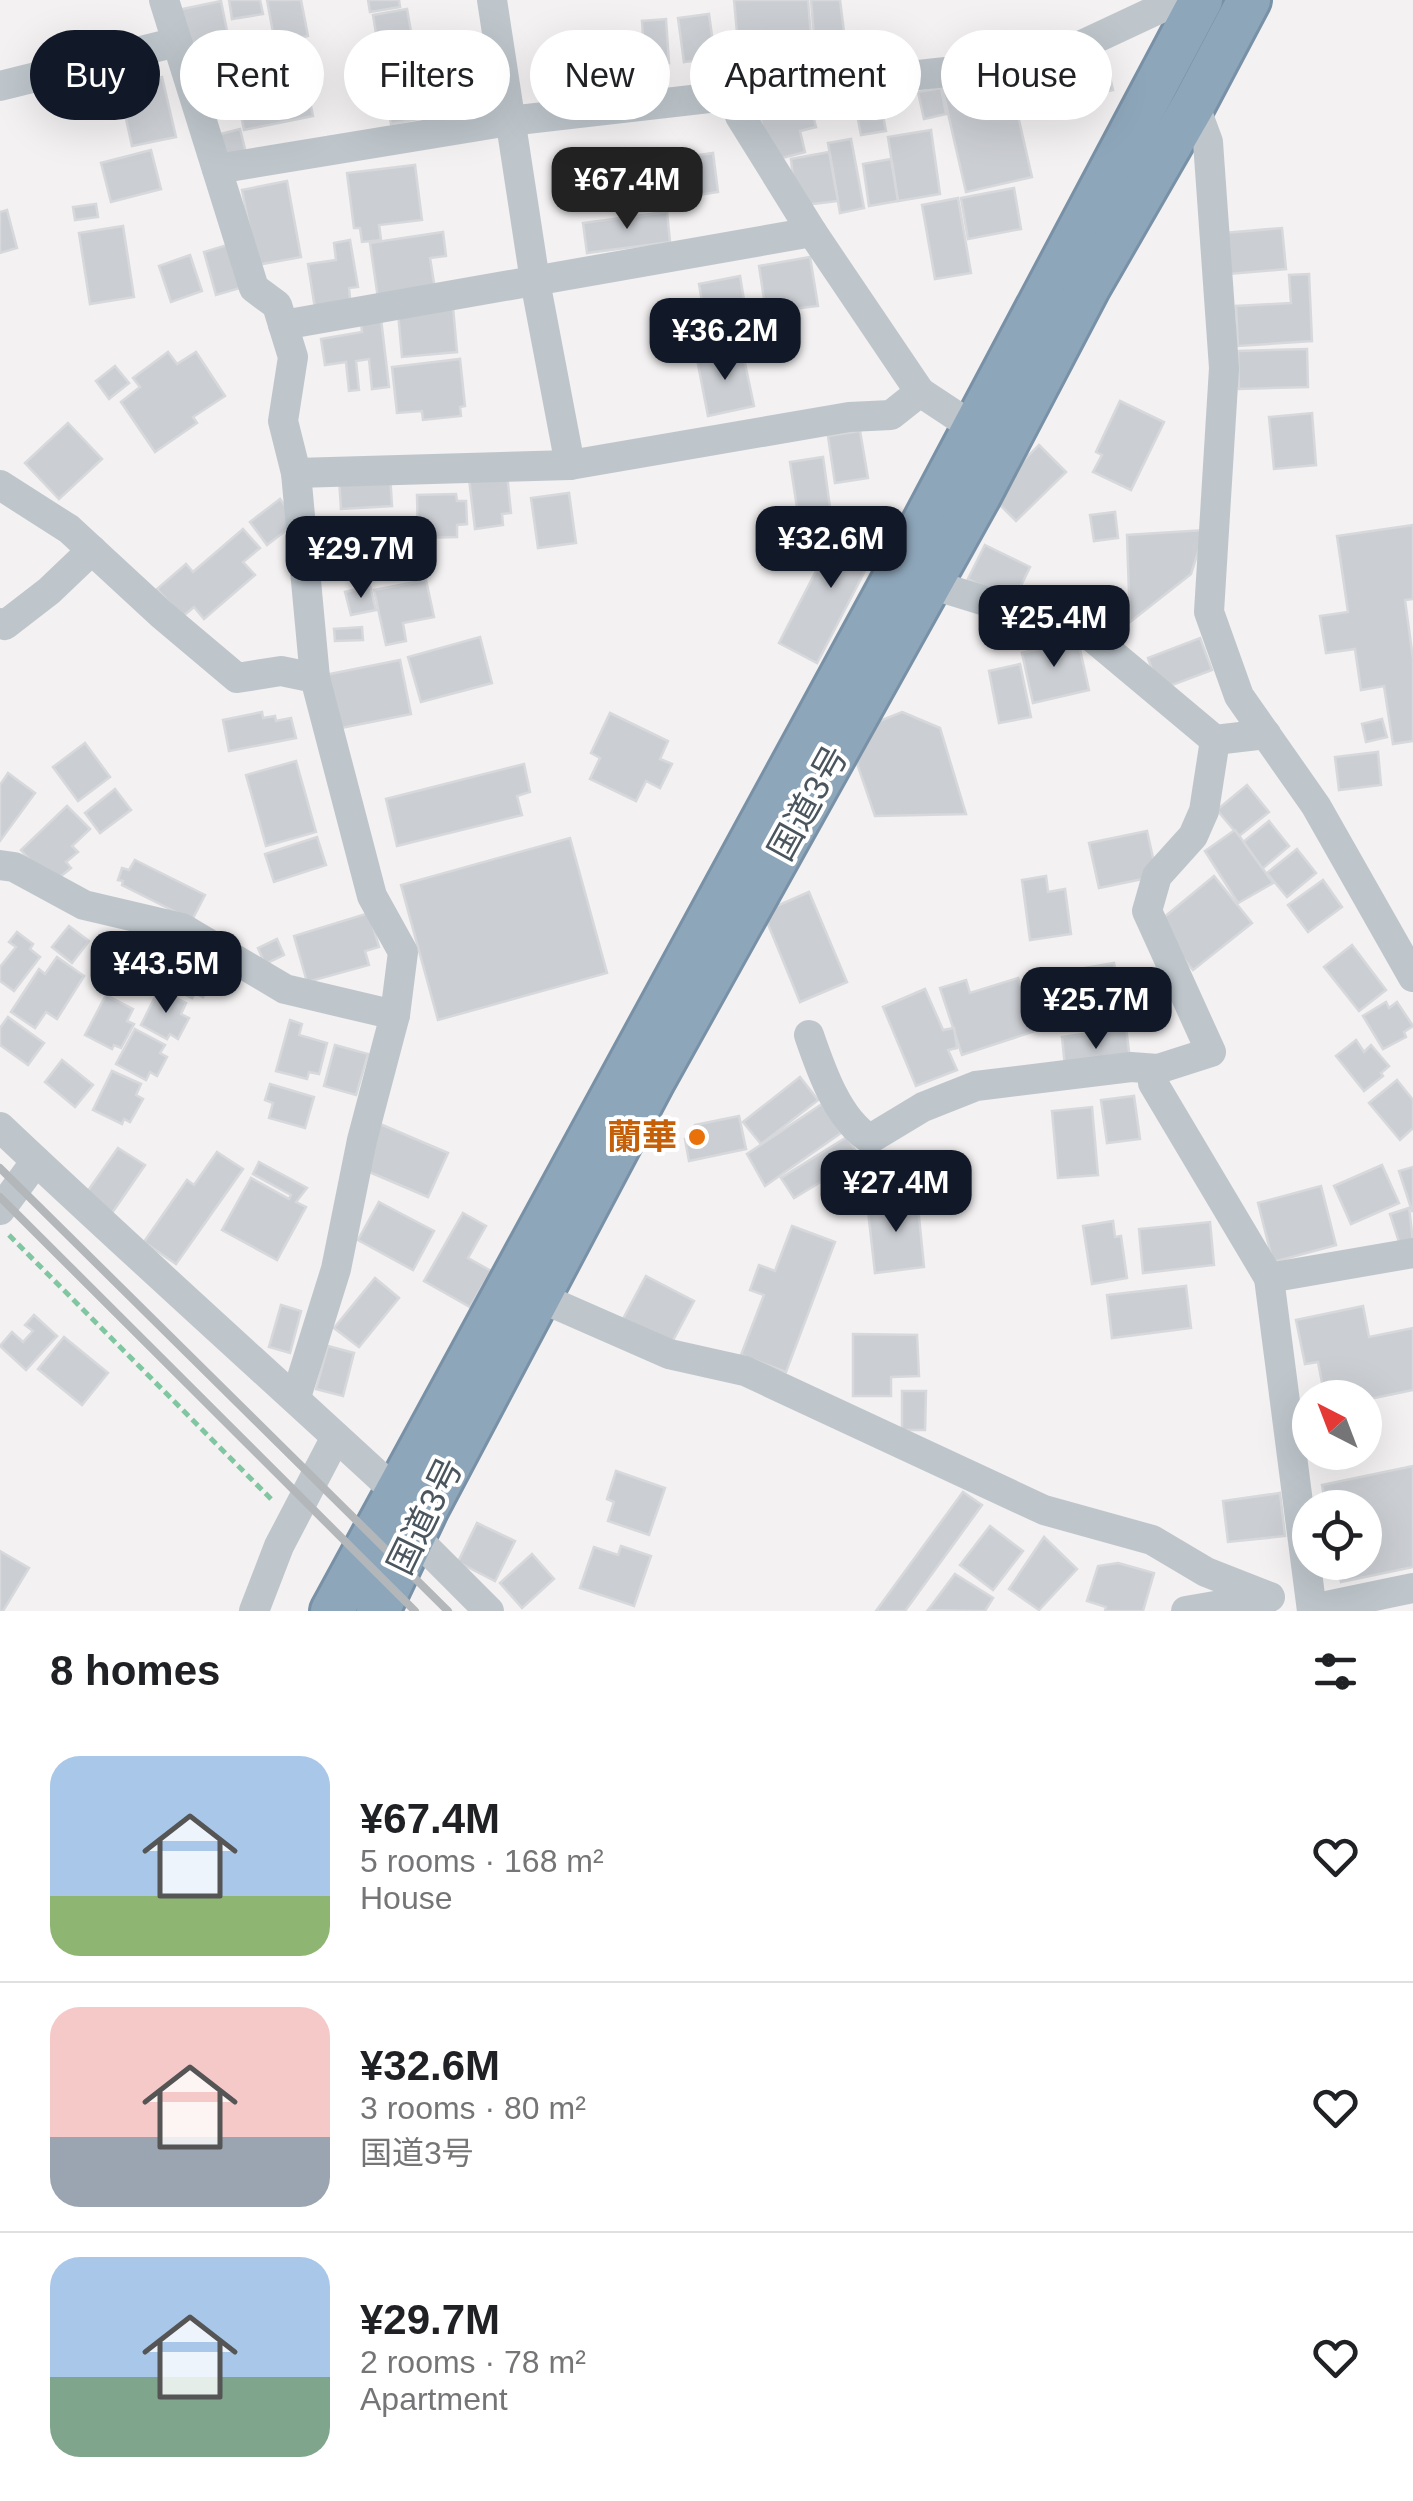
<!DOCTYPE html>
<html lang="en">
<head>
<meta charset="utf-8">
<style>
  :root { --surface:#fff; --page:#f6f6f6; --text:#202124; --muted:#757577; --line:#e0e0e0; --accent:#111827 }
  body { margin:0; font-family:Helvetica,"Noto Sans JP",sans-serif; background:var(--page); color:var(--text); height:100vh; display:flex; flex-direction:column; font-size:38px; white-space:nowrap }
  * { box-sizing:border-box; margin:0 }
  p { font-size:32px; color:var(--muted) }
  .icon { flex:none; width:55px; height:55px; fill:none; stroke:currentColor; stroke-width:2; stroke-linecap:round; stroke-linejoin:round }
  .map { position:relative; height:1611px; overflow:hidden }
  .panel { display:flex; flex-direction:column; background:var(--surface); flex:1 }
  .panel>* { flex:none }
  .hud { position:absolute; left:30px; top:30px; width:1355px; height:90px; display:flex; gap:20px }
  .needle { width:65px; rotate:318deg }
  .buttons { position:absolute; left:1292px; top:1380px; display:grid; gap:20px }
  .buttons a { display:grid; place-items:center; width:90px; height:90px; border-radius:50%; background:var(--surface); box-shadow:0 10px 40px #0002; font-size:50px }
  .price { position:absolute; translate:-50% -85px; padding:0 22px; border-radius:20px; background:var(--accent); color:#fff; font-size:32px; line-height:65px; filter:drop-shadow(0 2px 5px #0008) }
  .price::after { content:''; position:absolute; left:50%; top:60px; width:30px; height:22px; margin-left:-15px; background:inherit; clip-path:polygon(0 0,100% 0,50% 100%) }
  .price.on { background:#222; color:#fff }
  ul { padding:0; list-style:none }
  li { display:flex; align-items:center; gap:30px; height:250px; padding:0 50px }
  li+li { border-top:2px solid var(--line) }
  li span { display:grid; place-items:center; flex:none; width:280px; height:200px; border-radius:30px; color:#555 }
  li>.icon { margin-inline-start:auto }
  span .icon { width:120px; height:120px; fill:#fffc; stroke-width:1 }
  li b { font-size:42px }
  h2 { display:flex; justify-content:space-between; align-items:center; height:120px; padding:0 50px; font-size:42px }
  .pill { padding:0 35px; border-radius:45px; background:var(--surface); box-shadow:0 10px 40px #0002; font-size:35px; line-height:90px }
  .pill.on { background:var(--accent); color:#fff }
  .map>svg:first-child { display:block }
  .building { fill:#cbced3; stroke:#d6d8db; stroke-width:2.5 }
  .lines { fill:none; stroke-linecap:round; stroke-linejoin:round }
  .highway-casing { stroke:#7991a6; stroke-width:48 }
  .path { stroke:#80c6a0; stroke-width:5; stroke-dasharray:8 5; stroke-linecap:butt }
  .minor { stroke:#bec6cc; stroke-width:30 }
  .highway { stroke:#8ea6ba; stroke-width:42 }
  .rail { stroke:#b4b7ba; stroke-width:8 }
  .food-dot { fill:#e8710a; stroke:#fff; stroke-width:4 }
  .labels { text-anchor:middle; stroke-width:8; stroke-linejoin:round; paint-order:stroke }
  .street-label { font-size:35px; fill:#4a555d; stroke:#fff }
  .food-label { font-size:35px; font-weight:bold; fill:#c56008; stroke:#fff; text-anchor:end }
</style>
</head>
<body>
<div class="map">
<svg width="1413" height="1611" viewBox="0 0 1413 1611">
  <rect width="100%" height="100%" fill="#f3f1f1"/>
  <g class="building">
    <path d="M229,0H260L263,14L232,19Z"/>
    <path d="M267,0H301L308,36L275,43Z"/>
    <path d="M368,0H399L400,7L370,12Z"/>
    <path d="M734,0H808L811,37L772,42L773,50L745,53L748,41L738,43Z"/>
    <path d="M811,0H840L844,32L814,36Z"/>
    <path d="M221,1L228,36L180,46L173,11Z"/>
    <path d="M407,9L420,83L385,89L373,15Z"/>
    <path d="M709,14L715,58L684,62L678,18Z"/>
    <path d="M666,19L669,63L645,65L642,21Z"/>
    <path d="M455,32L459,56L469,55L472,83L463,84L465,98L431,103L420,37Z"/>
    <path d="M1092,53L1089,60L1105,56L1113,90L1099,93L1101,96L1026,111L1017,68Z"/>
    <path d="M301,57L313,116L244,130L232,71Z"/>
    <path d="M1008,72L1032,177L966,192L942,87Z"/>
    <path d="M162,77L176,137L132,146L119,87Z"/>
    <path d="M418,88L423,118L391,124L386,94Z"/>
    <path d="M941,88L946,114L924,119L918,92Z"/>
    <path d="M230,89L233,113L209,115L206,92Z"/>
    <path d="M878,89L886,131L861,135L853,93Z"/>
    <path d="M809,100L816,127L800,131L805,152L771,161L759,112Z"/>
    <path d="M240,129L246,153L224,159L217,135Z"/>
    <path d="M931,130L940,194L898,201L888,137Z"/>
    <path d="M851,139L864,208L840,213L828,143Z"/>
    <path d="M151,150L161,189L111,202L101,163Z"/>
    <path d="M829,152L838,201L796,206L791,159Z"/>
    <path d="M713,153L718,192L684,197L679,158Z"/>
    <path d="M891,159L898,201L869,206L863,164Z"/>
    <path d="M415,165L422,220L379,225L381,240L362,242L360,228H354L347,173Z"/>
    <path d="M287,181L301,257L257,265L242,190Z"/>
    <path d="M1014,188L1021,229L968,239L961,198Z"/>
    <path d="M958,198L971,273L935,279L922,205Z"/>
    <path d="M96,204L98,217L75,220L73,207Z"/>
    <path d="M7,210L17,248L0,253V212Z"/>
    <path d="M667,212L670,242L587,253L583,223Z"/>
    <path d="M123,226L134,297L90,304L79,233Z"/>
    <path d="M1282,228L1286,269L1229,274L1225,233Z"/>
    <path d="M443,232L446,256L430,258L436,296L379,305L370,243Z"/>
    <path d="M350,240L358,287L349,288L351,309L316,315L308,264L336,260L334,243Z"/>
    <path d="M227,245L240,288L216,295L204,252Z"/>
    <path d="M190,255L202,291L171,302L159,266Z"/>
    <path d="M810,257L818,306L766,312L759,266Z"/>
    <path d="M1309,274L1312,341L1238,346L1236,306L1291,303L1289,275Z"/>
    <path d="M740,276L745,306L730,309L734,332L708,337L699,284Z"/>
    <path d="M453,307L457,352L402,357L398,312Z"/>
    <path d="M381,319L389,387L372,389L369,359L356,361L359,390L349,391L346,362L325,365L321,339L362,332L361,321Z"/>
    <path d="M742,349L754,406L708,416L697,359Z"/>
    <path d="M1307,349L1308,387L1239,389L1238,351Z"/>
    <path d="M168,352L177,364L196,352L225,396L193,417L197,423L155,452L121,402L140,387L133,378Z"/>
    <path d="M460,359L465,406L460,407L461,416L423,420L422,411L397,413L392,367Z"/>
    <path d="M115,366L129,383L109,399L96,381Z"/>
    <path d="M1120,401L1164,422L1131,490L1093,472L1102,455L1096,452Z"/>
    <path d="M1312,413L1316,465L1274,469L1269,417Z"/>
    <path d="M68,423L102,459L59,499L25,463Z"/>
    <path d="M860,431L868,478L835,483L828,436Z"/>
    <path d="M1039,445L1066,472L1016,521L990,495Z"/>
    <path d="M823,457L834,536L802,540L790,462Z"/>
    <path d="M468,470L507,474L511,513L502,514L503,525L475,529Z"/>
    <path d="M390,474L392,506L341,509L339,478Z"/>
    <path d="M569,493L576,543L538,548L531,498Z"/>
    <path d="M456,494L457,501H466L467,524L457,525V537L418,538L417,495Z"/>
    <path d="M280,499L297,522L267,545L250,522Z"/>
    <path d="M1115,512L1118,538L1094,541L1090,515Z"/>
    <path d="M851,520L883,536L817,663L779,643L834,536L841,539Z"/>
    <path d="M1413,525V599L1405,600L1413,659V741L1393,744L1384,686L1361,690L1355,649L1326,653L1320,616L1348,612L1337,536Z"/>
    <path d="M243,529L260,548L243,562L255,575L204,619L194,607L182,617L157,589L186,564L193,572Z"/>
    <path d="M1205,530L1191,574L1130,622L1127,535Z"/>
    <path d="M985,545L1030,567L1013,602L968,579Z"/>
    <path d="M426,580L434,617L403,623L406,641L386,645L374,590Z"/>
    <path d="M370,586L376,610L351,615L345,592Z"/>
    <path d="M362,627L363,640L335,641L334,629Z"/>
    <path d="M1048,629L1053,651L1079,645L1089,690L1033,703L1022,653L1038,649L1034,631Z"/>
    <path d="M480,637L492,683L421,702L408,657Z"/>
    <path d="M1200,638L1212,670L1159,690L1148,658Z"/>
    <path d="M400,660L411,714L336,729L325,675Z"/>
    <path d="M1020,664L1031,717L999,723L989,671Z"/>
    <path d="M262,712L263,718L275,716L276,721L291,718L296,738L229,751L223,720Z"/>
    <path d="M902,712L940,728L966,814L875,816L847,734Z"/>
    <path d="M610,713L668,741L660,759L672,764L660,788L646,781L636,801L590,779L600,758L591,753Z"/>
    <path d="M1382,719L1387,737L1366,742L1362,724Z"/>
    <path d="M85,743L110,777L78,801L53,767Z"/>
    <path d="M1378,752L1381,785L1339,790L1335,757Z"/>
    <path d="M296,761L316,832L266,846L246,775Z"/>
    <path d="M524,764L530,792L517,796L522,815L397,846L386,799Z"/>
    <path d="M8,773L35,793L0,841V785Z"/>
    <path d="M1247,785L1269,812L1239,836L1217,810Z"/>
    <path d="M115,789L131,810L100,833L85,813Z"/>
    <path d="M67,806L90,829L72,846L78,852L66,862L71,868L55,881L47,879L21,850Z"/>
    <path d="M1269,821L1289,846L1262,869L1241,844Z"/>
    <path d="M1235,830L1273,883L1238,903L1205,851Z"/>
    <path d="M1147,831L1157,876L1099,888L1089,843Z"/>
    <path d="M317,837L326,865L274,882L265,854Z"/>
    <path d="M570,838L607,973L438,1020L401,885Z"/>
    <path d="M1297,849L1316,873L1287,897L1267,873Z"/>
    <path d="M135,860L205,895L192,920L122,885L123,881L118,880L122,868L129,870Z"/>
    <path d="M1046,876L1048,892L1065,889L1071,934L1030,940L1022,880Z"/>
    <path d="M1214,876L1252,923L1193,970L1156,924Z"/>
    <path d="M1323,880L1342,907L1308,932L1288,905Z"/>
    <path d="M809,892L847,982L800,1002L763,912Z"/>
    <path d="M369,913L379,947L365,951L369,965L307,982L294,936Z"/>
    <path d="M69,926L89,941L72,963L52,947Z"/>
    <path d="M17,932L33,944L30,949L40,957L14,991L0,981V967L16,947L9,942Z"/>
    <path d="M134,934L166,954L142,992L110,973Z"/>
    <path d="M277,939L284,955L265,964L258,948Z"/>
    <path d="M1352,945L1386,990L1359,1011L1324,967Z"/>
    <path d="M182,949L210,964L205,974L213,978L203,997L195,993L192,998L164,984Z"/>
    <path d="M57,957L84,976L57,1019L46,1012L35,1028L11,1012L39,969L45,974Z"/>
    <path d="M1114,963L1119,993L1137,990L1138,1001L1096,1009L1098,1017L1069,1022L1067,1009L1045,1013L1039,976Z"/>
    <path d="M1018,978L1035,1031L962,1055L940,988L966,980L970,993Z"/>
    <path d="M159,989L186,1003L181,1014L189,1018L178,1039L170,1034L167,1039L141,1025Z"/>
    <path d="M925,989L943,1030L954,1028L957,1048L948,1050L957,1070L916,1086L883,1007Z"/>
    <path d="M106,995L133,1009L127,1021L134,1024L121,1048L114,1045L112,1049L85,1035Z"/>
    <path d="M1386,1002L1389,1008L1397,1002L1413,1026L1404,1032L1406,1037L1383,1049L1363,1016Z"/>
    <path d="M8,1017L44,1043L28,1065L0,1045V1028Z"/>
    <path d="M290,1020L302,1024L299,1035L327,1043L319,1074L309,1072L307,1079L276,1071Z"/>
    <path d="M1126,1028L1131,1067L1066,1076L1062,1037Z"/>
    <path d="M135,1029L165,1045L160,1053L167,1057L157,1076L150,1072L146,1080L116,1064Z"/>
    <path d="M1356,1040L1364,1052L1371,1045L1389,1066L1381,1073L1383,1076L1364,1091L1336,1056Z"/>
    <path d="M335,1045L368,1054L356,1095L324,1086Z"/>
    <path d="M62,1060L93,1085L75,1107L45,1082Z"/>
    <path d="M112,1071L141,1084L136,1095L143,1099L130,1122L124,1119L122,1124L93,1110Z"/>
    <path d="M800,1077L818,1100L761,1144L743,1122Z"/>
    <path d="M1397,1080L1413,1100V1128L1400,1140L1369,1103Z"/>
    <path d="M270,1084L314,1097L305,1128L269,1118L273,1103L265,1100Z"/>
    <path d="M1134,1096L1140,1139L1107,1143L1101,1100Z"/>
    <path d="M822,1104L841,1133L765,1186L747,1154Z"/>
    <path d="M1092,1107L1098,1175L1058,1178L1052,1111Z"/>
    <path d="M739,1116L746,1149L689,1161L685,1139L697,1137L695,1125Z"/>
    <path d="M380,1124L448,1153L428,1197L360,1168Z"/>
    <path d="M847,1137L860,1158L794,1198L781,1178Z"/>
    <path d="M118,1148L145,1165L112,1213L85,1195Z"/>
    <path d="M217,1152L243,1169L176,1264L144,1242L187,1180L194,1185Z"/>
    <path d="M259,1162L307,1188L296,1202L306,1207L277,1260L222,1230L251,1178L289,1199L291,1195L253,1174Z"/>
    <path d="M1382,1165L1399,1203L1351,1224L1334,1186Z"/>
    <path d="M1413,1167V1211H1412L1399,1171Z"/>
    <path d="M1321,1186L1336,1245L1273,1262L1258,1203Z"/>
    <path d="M917,1197L924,1267L875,1273L867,1202Z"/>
    <path d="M379,1202L434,1231L413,1270L358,1240Z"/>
    <path d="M1409,1208L1413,1241L1400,1245L1390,1214Z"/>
    <path d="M463,1213L486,1226L468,1258L491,1271L470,1307L424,1281Z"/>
    <path d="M1113,1221L1115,1237L1121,1236L1127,1278L1092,1284L1083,1226Z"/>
    <path d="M1210,1222L1214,1265L1143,1273L1139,1229Z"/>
    <path d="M792,1226L835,1242L786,1372L741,1355L764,1295L750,1290L759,1265L775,1271Z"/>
    <path d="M646,1276L694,1301L671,1344L623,1319Z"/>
    <path d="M375,1278L399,1298L359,1347L334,1328Z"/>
    <path d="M1186,1286L1191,1328L1112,1338L1107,1295Z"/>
    <path d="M281,1305L301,1311L290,1353L269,1347Z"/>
    <path d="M1363,1306L1369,1337L1413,1328V1390L1365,1400V1398H1325L1318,1362L1305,1364L1296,1320Z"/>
    <path d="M34,1315L57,1336L26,1370L0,1346L12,1332L23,1342L33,1331L25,1325Z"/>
    <path d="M853,1334L917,1335L919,1376L891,1377V1396H853Z"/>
    <path d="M64,1337L108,1373L82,1405L38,1369Z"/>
    <path d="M328,1346L354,1353L343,1396L316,1389Z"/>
    <path d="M902,1391H926L925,1430H902Z"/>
    <path d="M1413,1466V1567L1341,1582L1337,1562H1365V1508H1326L1322,1485Z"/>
    <path d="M616,1471L665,1488L649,1535L608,1521L614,1502L607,1499Z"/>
    <path d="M963,1492L982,1505L905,1611H876Z"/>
    <path d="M1280,1493L1285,1536L1228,1542L1223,1501Z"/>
    <path d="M477,1523L515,1541L495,1581L458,1562Z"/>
    <path d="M990,1526L1023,1551L993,1590L960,1565Z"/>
    <path d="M1044,1537L1077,1569L1039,1610L1009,1589Z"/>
    <path d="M621,1546L651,1556L634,1606L580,1588L594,1547L618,1555Z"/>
    <path d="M0,1551L29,1568L3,1611H0Z"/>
    <path d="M532,1554L554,1579L522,1608L500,1583Z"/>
    <path d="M1118,1563L1154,1573L1143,1611H1105L1106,1607L1087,1601L1098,1566Z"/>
    <path d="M955,1574L993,1598L985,1611L928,1610Z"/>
  </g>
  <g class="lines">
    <defs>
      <g id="highway">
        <path d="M332,1611L890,586L1201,0"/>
        <path d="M378,1611L427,1508L653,1081L979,496L1088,288L1194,104L1249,0"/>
      </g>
    </defs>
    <use href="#highway" class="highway-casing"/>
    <path class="path" d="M9,1235L272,1500"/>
    <g class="minor">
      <path d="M164,0L254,288L277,305L293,357L283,421L296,473L315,678L372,896L403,952L395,1015"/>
      <path d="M492,0L535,281L570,465"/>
      <path d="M0,86L177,42"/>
      <path d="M735,95L955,71L1071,50L1178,0"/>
      <path d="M1194,104L1208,142L1224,368L1209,612L1239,696L1316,806L1413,977"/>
      <path d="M217,169L509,121L735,95L740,116L812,232"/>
      <path d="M283,325L812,232L920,392"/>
      <path d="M296,473L570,465L849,417L891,415L920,392L973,427"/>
      <path d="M0,485L69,529L161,614L237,678L281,671L315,678"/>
      <path d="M930,584L1086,632L1215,740"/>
      <path d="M0,623L5,625L49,591L92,550"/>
      <path d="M1266,734L1215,740L1204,811L1193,836L1157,876L1147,911L1211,1052L1158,1069L1153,1083L1269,1278L1413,1253"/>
      <path d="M0,865L14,867L84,905L182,928L285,989L395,1015L362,1140L336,1269L296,1397"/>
      <path d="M809,1035C821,1070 838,1120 870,1139L923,1107L976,1086L1131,1067L1158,1069"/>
      <path d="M0,1127C130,1250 264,1370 396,1492"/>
      <path d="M0,1210L36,1161"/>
      <path d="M1269,1278L1312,1611"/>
      <path d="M539,1297L669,1354L745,1371L1044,1510L1152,1540L1206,1572L1270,1597"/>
      <path d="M414,1536L489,1611"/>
      <path d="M1312,1609L1413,1588"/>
      <path d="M254,1611L279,1546L336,1437"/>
      <path d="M1186,1611L1267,1597"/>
    </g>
    <use href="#highway" class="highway"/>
    <g class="rail">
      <path d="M0,1168L448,1611"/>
      <path d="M0,1197L415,1611"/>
    </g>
  </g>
  <circle class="food-dot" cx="697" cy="1137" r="10"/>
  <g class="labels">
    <g class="street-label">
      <text transform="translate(808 803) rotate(-61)" y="12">国道3号</text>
      <text transform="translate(425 1516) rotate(-64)" y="12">国道3号</text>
    </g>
    <g class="food-label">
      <text x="677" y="1149">蘭華</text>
    </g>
  </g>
</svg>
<div class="buttons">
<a><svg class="needle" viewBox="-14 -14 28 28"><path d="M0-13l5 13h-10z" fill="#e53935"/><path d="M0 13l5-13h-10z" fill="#757577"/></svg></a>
<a><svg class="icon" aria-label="locate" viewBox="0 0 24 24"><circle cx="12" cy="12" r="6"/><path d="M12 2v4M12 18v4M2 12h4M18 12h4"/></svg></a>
</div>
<b class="price on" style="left:627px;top:232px">¥67.4M</b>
<b class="price" style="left:725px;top:383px">¥36.2M</b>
<b class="price" style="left:831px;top:591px">¥32.6M</b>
<b class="price" style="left:361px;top:601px">¥29.7M</b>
<b class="price" style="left:1054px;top:670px">¥25.4M</b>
<b class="price" style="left:166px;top:1016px">¥43.5M</b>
<b class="price" style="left:1096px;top:1052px">¥25.7M</b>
<b class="price" style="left:896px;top:1235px">¥27.4M</b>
<div class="hud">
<a class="pill on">Buy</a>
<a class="pill">Rent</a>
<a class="pill">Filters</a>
<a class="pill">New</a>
<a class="pill">Apartment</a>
<a class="pill">House</a>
</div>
</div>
<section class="panel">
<h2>8 homes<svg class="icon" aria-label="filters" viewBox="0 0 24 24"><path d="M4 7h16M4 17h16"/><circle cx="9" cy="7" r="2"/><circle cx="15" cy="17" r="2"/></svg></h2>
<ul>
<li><span style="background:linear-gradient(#a9c7e8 70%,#8fb573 0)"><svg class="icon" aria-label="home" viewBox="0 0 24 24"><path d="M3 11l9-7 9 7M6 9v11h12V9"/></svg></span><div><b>¥67.4M</b><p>5 rooms · 168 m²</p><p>House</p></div><svg class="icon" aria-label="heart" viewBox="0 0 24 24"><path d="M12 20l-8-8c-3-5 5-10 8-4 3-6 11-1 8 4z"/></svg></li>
<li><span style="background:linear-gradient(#f6c9c9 65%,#9aa5b1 0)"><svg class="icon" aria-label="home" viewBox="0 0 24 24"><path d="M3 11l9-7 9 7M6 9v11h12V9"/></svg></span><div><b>¥32.6M</b><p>3 rooms · 80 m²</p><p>国道3号</p></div><svg class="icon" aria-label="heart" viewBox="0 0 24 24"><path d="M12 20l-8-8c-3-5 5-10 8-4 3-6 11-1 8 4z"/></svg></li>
<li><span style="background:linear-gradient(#a9c7e8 60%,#7fa58c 0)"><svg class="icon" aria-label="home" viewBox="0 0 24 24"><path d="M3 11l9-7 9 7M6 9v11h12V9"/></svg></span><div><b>¥29.7M</b><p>2 rooms · 78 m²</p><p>Apartment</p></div><svg class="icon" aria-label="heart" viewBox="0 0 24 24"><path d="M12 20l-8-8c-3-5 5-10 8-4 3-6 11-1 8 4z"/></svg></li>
</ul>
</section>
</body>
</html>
